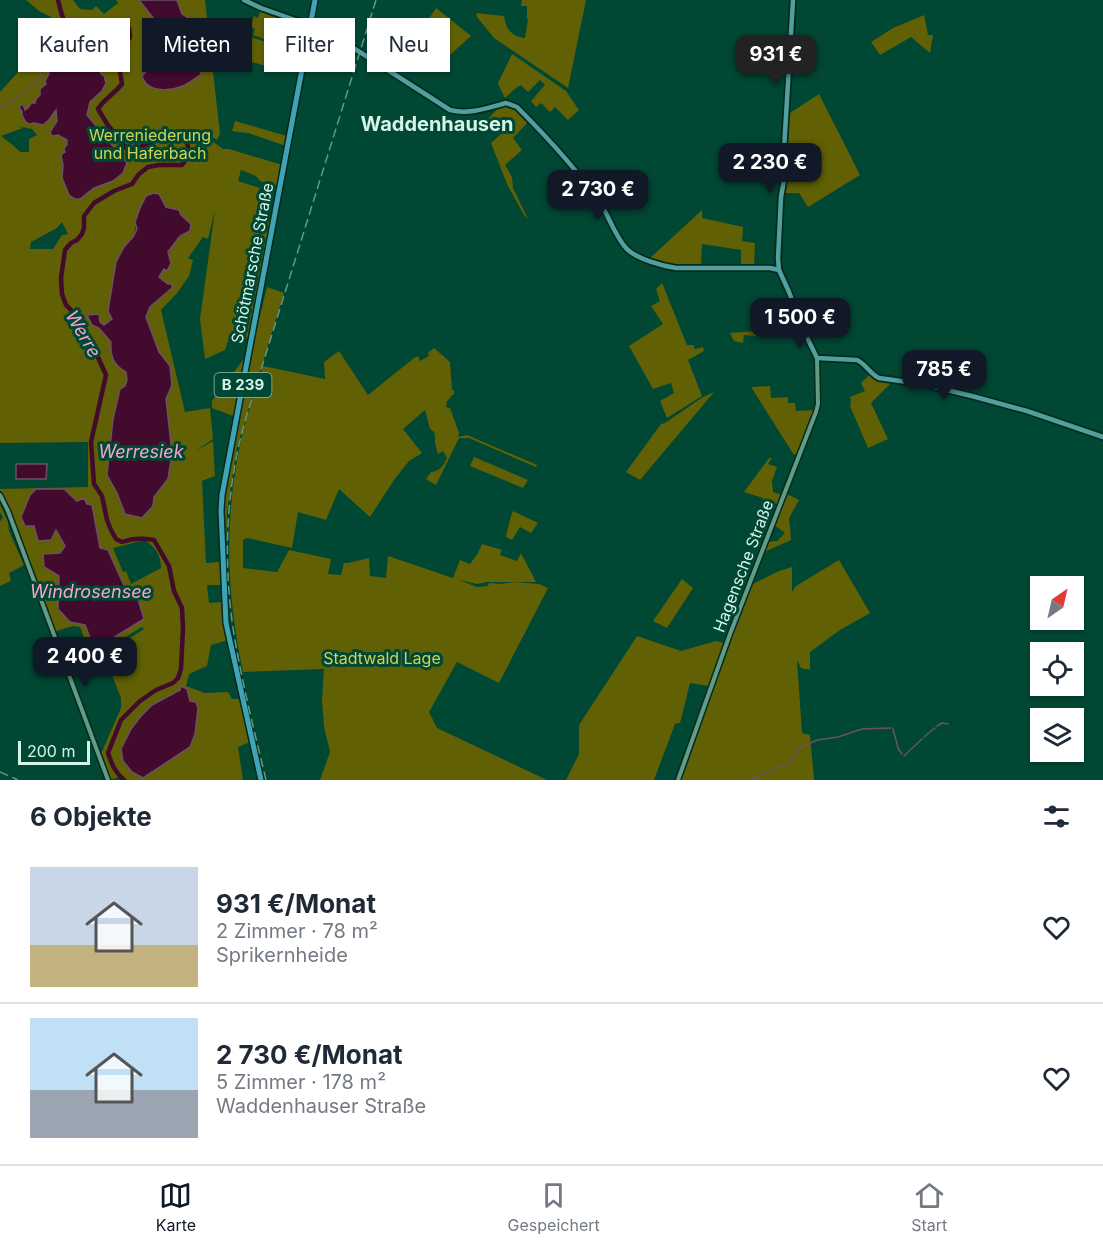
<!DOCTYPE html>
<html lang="de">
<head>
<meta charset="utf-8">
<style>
  :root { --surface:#fff; --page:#f2f2f3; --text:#1f2937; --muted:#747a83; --line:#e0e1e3; --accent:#111827 }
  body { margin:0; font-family:Inter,sans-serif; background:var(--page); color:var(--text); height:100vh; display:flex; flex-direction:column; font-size:22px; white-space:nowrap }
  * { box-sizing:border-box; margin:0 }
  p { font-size:20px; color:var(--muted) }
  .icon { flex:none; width:33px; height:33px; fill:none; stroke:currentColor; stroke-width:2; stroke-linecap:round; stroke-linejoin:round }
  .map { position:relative; height:780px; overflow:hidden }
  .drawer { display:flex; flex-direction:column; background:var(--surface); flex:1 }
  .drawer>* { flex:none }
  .banner { position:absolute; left:18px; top:18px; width:600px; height:54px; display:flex; gap:12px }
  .needle { width:39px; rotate:34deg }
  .controls { position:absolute; left:1030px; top:576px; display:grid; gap:12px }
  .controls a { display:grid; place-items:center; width:54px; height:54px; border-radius:0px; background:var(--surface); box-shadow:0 2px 4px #0004; font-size:30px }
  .scale { position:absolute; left:18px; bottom:15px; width:72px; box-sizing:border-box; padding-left:6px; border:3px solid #d5f3e7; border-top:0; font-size:16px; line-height:21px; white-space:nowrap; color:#d5f3e7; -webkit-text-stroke:4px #004734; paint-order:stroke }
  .price { position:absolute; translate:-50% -51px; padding:0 14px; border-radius:12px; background:var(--accent); color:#fff; font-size:20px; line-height:39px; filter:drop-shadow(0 2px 3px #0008) }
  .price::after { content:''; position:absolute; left:50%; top:36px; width:18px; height:14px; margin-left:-9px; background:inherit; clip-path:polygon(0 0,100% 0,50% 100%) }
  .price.selected { background:#222; color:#fff }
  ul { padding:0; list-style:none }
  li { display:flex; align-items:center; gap:18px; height:150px; padding:0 30px }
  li+li { border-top:2px solid var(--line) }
  li span { display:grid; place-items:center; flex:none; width:168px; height:120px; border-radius:0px; color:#555 }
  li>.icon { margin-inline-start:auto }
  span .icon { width:72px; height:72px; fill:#fffc; stroke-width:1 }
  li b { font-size:26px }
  h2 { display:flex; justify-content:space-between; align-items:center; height:72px; padding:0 30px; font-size:26px }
  .pill { padding:0 21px; border-radius:0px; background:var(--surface); box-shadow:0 2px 4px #0004; font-size:21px; line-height:54px }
  .pill.selected { background:var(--accent); color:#fff }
  .menu { display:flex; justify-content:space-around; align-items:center; height:84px; border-top:2px solid var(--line); background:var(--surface); font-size:16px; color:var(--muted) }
  .menu a { display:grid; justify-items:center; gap:3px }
  .menu .selected { color:var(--accent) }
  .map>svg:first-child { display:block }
  .green { fill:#616004; fill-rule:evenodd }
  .water { fill:#420a2c; stroke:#6e5064; stroke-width:1.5 }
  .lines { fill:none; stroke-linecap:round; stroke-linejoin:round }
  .stream { stroke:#6e5064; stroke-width:1.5 }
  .river { stroke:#420a2c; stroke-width:4.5 }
  .tertiary-casing { stroke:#08291e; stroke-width:7 }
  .secondary-casing { stroke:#08291e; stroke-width:8 }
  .primary-casing { stroke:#08291e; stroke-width:8 }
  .tertiary { stroke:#609c86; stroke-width:4 }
  .secondary { stroke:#50a09f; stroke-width:4.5 }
  .primary { stroke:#40a4b7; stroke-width:5 }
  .rail { stroke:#649888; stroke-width:1.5; stroke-dasharray:9 4.5; stroke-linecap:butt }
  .labels { text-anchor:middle; stroke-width:6; stroke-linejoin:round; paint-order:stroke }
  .shield { fill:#004734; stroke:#95bfb1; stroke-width:1.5 }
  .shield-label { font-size:15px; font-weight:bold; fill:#d5f3e7 }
  .park-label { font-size:16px; fill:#d3d154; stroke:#004734 }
  .street-label { font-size:16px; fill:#d5f3e7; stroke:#004734 }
  .water-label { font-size:18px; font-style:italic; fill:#faa2ce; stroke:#004734 }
  .quarter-label { font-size:20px; font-weight:bold; fill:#d5f3e7; stroke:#004734 }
</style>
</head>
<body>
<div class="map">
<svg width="1103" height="780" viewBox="0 0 1103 780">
  <rect width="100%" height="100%" fill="#004734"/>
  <g class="green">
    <path d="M26,0H73L80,9L92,10L96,6L104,14L118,3L116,0H139L154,19L153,59L152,65L142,76L201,73L193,66L190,56L187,41L188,25L177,3V0H205L220,134L217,140L212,137L193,162L212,141L223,149H229L282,165L277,192L271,190L272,185L260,181L256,176L241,170L238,181L260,188L258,192L262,194L259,211L273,216L250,339L229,338L225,350L205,359L200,319L215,210L208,239L203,237L188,258L193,260L189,276L177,293L161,310L185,412L210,408L213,439L196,451L213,441L215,476L202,481L206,563L220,562L222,585H207L209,603L223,602L228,640L211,645L207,666L189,674L186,686L205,693L228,692L232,699H241L250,742L238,747L243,780H122L119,777L109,780L100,756L121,708V698L105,658L92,663L91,655L119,645L144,629L142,627L117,642L90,653L80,627L73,626L53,632L0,494V489L88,487V442L0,443V92L57,29L51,17L39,11ZM80,60C93,60 96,65 102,75H104L106,83L98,94L90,102L87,115L122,157L113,181L93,188L87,194L65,185C60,174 65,167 62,157L65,153L67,140L58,135L52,136L50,132L57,121L56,109L49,120L43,125L34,123L29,124L25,121L21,109L24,108L25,110L29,108L31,103L35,104C40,97 40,90 46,84V82L53,61H58L70,68L78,64ZM18,126L32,129L37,135L29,139V152H20C14,145 8,142 1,136L23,128ZM165,207L179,210L190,231C171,241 168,251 167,271L164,269L159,277L172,288L150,307L146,317L159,352L170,366L172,385L166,399L172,453L167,479L154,497L153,506L145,514L122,509L117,493L107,475L113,419L120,389L125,386L128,380L126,372L111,342L99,328L100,322L105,326L113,319C113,303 112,273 117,260C123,246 138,238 135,222ZM62,222L68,234L62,235L53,249H30L31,242L57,228ZM92,506L100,548L108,550L126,591L138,599L60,553L65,547L56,529L38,541L34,526ZM145,540C155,547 161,555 161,568L131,584L126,571L123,572L113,548ZM181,690L190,701L123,761L121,749L131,729L152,705Z"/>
    <path d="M522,0H586L568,88L494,38L477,17L476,13L504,16C506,29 511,36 525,38L528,19H527V6H521Z"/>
    <path d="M436,8L471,36L432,71L415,56L436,27L428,20Z"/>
    <path d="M261,9L300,23C310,29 305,37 303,46L277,38L276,44L285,47L281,59L285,61L283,71L238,58L215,60L212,28H249L251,37L275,45V43L253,35L255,29L250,27L254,16L258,18Z"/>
    <path d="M924,15L928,35H933L930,53L911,37L880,55L871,42L893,28Z"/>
    <path d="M512,54L566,91L579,110L568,120L555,107L550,112L541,103L536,107L531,101L545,85L540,80L528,92L521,85L516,88L505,98L499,86L498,83Z"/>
    <path d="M819,94L860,175L808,207L799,193H783L787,115Z"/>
    <path d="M506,104L516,108L529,121L513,138L522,150L505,165L512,177L513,188L528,219L524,215L507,184L491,143L503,132L488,119L500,106Z"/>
    <path d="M235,121L287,136L286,146L248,133L232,131Z"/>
    <path d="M702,210V218L743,227L742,241L755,243L754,267H741V250L702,244L701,266C682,267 667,265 649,259Z"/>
    <path d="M662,283L687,345H693L695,349L703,347L704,351L688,360L702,396L667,418L660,401L674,393L671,383L653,389L629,346L663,324L651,306L660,301L656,289Z"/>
    <path d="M267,287L284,293L237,447L227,512L226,554L224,513L225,495L255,336Z"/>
    <path d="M793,309L801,327L785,330L765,337L744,335L743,343L734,341L730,333L784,329L776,316Z"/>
    <path d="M434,348L450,362L452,390H454V394L450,397H451L447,401L446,407L450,408L459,433L458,437L467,435L537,465L536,467L469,438H459L436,485L426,479L431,472C440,471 443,466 447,458L443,451L438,454L435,443V436L434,432L430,429L425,410L403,429L422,453L409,461L394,480L370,517L339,489L326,520L298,512L292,548L247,538L243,540V568L277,572L289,550L331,559L328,574L341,575L344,563H348L369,558L370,576L386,578L388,556L453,578L460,560L470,564L478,553L482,544L502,550L500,555L517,561L521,553L536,582H487L477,584L459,580L477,587L488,586L489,583L501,584L514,582L539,584L548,588L499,683L457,662L429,712L437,728L547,780H320L330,752L324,727L322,700L324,669L243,672C227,596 224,526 239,450C244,421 255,394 263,366L325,379L324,362L339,351L368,395L414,358L418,356L420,361L429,356L428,353Z"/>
    <path d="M246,356L233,416L212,408V401Z"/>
    <path d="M870,374L893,381L871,403L888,439L868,448L850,406L851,400L850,397L865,391L861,383Z"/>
    <path d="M770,386L771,398L788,397V403H795L796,411L814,410L797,454L794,455L751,387Z"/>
    <path d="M714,392L640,480L626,472L661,424L665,423L703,397Z"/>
    <path d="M474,457L528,480L523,488L470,466Z"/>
    <path d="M769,458H772L768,464L777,467L772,481L773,492L785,496L787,494L799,500L789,518L791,540L762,553L766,542L777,541L785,533L773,524L780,507L777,504L763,500V498L744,492Z"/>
    <path d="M0,504L8,522L9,531L24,565L9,573L11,581L0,586V521L3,518L0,512Z"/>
    <path d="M513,511L538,523L531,533L520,527L512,540L506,537L510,519Z"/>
    <path d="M839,560L870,613L840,630L810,652V670L801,668L797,660L802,733L810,735L814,780H680L717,674L751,585L779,571L792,567V592L796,586Z"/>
    <path d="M682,579L693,588L667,628L653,621Z"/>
    <path d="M637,636L681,651L716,641L724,643L709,686L690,683L680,723L675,724L654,780H566L579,754V725Z"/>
  </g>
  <g class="water">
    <path d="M139,0H177L182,14L187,17C190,40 182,56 202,74C197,77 191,82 185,85C172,91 147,94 142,76L152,65L153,60L154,19Z"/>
    <path d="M58,60L70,68L78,64L80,60L93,61L102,75H104L106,83L102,91L90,102L87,115L127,163L123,173L113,181L94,188L80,199H75L69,195L62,178L63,165L61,155L65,152L64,148L67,145V140L58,135L52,136L50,132L57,121L56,110L49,120L43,125L34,123L29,124L25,121L22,115V112L19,107L23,104L25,110L29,107L31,103H35L36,99L40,95V89L46,84L45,81L49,74L48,70L50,64Z"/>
    <path d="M153,193L159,194L166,207L179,210L181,215L191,224L190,231L180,236L168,252L171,263L167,271L164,269L159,277L168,284H172V288L150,307L146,317L159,352L170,366L172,385L166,399L172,453L168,479L154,497L153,506L142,518L125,514L117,493L107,475L113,419L120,389L125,386L127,380L126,372C113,365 110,356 111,342L99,328L92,325L87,315L99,314L100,322L104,325L112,319L108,311L116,262L124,247L133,237L137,229L135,222L140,208L146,196Z"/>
    <path d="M16,464H47L46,479H16Z"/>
    <path d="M36,489H64L77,501L84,498L87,504L92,505L100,548L108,550L126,590L138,599L144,619L113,638L91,640L85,625L70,622L58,609L59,576L44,567L43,554L60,553L65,546L56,530L51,540L38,541L34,526H25L21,517L30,495Z"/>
    <path d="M181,686L187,689L190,701L196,702L198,708L195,734L190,747L143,778L132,772L123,761L121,749L131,729L141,716L152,705L180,690Z"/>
  </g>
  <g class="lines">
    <g class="stream">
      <path d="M0,107H3L39,81L45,59L51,49C59,46 63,54 69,58C71,58 83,49 85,47C84,41 83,36 78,32"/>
      <path d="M937,726L942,723L948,724"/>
      <path d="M893,729L898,748L902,754"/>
      <path d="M924,737L935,728"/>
      <path d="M904,756L922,739"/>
      <path d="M749,780L789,763L800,748L817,740L838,737L862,729L891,728"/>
    </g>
    <path class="river" d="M58,0C61,11 63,26 74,33L78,32L91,24L106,21L120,22L129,28L130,37L118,59L122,84C114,94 104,99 98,109L107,124L127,149C153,150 154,126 186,140C190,150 189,157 182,165H159L148,167L139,174L132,184L114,191L94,203L84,216V228L82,234L77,240L71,243L65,250L61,278L62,294L66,305L71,310L77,329L89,343L96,353L106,375L91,442L94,484L102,496L107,520L111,530L116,539L122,542C133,538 143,538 154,540L169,566L174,591L182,608L183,628L181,669L178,678L173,683L156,690L140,701L121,720L108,753C112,765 115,772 124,780"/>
    <defs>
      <g id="tertiary">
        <path d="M0,495L8,511L108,780"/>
        <path d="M678,780L730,634L816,412L818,404L817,358"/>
      </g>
      <g id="secondary">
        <path d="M244,0L261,8L315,27L341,40L450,110C469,115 488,108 506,103L517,107C548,138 578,170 602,206C610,219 617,240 628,250C638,259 662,266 676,268H770L779,270"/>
        <path d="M793,0L783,166L784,180L781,197L778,259L779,270L789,292L803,329L817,358L857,360C866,364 870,374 879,378L922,384L972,396L1027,411L1103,437"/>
      </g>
      <path id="primary" d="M261,780L226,623L221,511L222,495L315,0"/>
    </defs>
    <use href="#tertiary" class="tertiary-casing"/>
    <use href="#secondary" class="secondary-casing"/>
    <use href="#primary" class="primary-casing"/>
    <use href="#tertiary" class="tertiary"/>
    <use href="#secondary" class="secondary"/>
    <use href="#primary" class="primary"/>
    <g class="rail">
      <path d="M0,772L18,780"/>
      <path d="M266,780C254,730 241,679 233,628C223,559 226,488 245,421L376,0"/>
    </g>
  </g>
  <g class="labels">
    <rect class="shield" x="214.5" y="373" width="57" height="24" rx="4.5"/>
    <g class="shield-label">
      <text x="243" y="390">B 239</text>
    </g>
    <g class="park-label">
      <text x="150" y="141">Werreniederung<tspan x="150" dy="18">und Haferbach</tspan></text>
      <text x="382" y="664">Stadtwald Lage</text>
    </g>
    <g class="street-label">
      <text transform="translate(252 263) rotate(-79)" y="6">Schötmarsche Straße</text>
      <text transform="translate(743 566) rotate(-69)" y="6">Hagensche Straße</text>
    </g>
    <g class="water-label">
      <text transform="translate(83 334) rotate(60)" y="6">Werre</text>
      <text x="141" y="458">Werresiek</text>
      <text x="91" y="598">Windrosensee</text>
    </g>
    <g class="quarter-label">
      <text x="437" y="131">Waddenhausen</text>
    </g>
  </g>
</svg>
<div class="controls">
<a><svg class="needle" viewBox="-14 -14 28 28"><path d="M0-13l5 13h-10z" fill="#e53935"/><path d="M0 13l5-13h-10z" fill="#747a83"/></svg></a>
<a><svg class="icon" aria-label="locate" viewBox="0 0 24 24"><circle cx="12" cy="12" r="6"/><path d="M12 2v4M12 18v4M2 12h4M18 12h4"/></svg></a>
<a><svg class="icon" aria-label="layers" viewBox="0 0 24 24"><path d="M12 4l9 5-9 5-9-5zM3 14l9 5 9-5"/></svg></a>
</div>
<div class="scale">200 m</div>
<b class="price selected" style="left:776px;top:86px">931 €</b>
<b class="price" style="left:770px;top:194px">2 230 €</b>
<b class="price" style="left:598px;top:221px">2 730 €</b>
<b class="price" style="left:800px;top:349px">1 500 €</b>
<b class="price" style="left:944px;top:401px">785 €</b>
<b class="price" style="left:85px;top:688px">2 400 €</b>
<div class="banner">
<a class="pill">Kaufen</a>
<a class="pill selected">Mieten</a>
<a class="pill">Filter</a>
<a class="pill">Neu</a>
</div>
</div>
<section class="drawer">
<h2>6 Objekte<svg class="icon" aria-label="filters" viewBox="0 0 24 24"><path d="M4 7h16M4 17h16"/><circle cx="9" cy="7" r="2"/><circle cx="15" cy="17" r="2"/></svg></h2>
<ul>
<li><span style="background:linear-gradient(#c9d6e8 65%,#c2b280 0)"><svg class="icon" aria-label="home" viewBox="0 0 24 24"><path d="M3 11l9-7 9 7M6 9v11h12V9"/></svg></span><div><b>931 €/Monat</b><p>2 Zimmer · 78 m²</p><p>Sprikernheide</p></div><svg class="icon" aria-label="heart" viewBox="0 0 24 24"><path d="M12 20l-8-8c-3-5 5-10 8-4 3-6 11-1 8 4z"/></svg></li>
<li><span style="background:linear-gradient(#bfe0f5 60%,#9aa5b1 0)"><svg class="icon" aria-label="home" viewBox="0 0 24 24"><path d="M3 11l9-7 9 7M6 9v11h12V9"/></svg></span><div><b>2 730 €/Monat</b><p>5 Zimmer · 178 m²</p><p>Waddenhauser Straße</p></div><svg class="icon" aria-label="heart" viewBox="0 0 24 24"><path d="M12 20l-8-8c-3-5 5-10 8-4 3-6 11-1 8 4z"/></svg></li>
</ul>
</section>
<nav class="menu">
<a class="selected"><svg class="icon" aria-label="map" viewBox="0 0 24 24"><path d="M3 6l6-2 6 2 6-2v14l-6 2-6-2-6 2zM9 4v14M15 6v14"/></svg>Karte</a>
<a><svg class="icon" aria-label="saved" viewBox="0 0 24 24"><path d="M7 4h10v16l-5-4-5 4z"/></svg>Gespeichert</a>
<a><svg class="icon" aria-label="home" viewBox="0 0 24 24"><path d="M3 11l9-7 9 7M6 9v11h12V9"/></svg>Start</a>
</nav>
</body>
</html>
